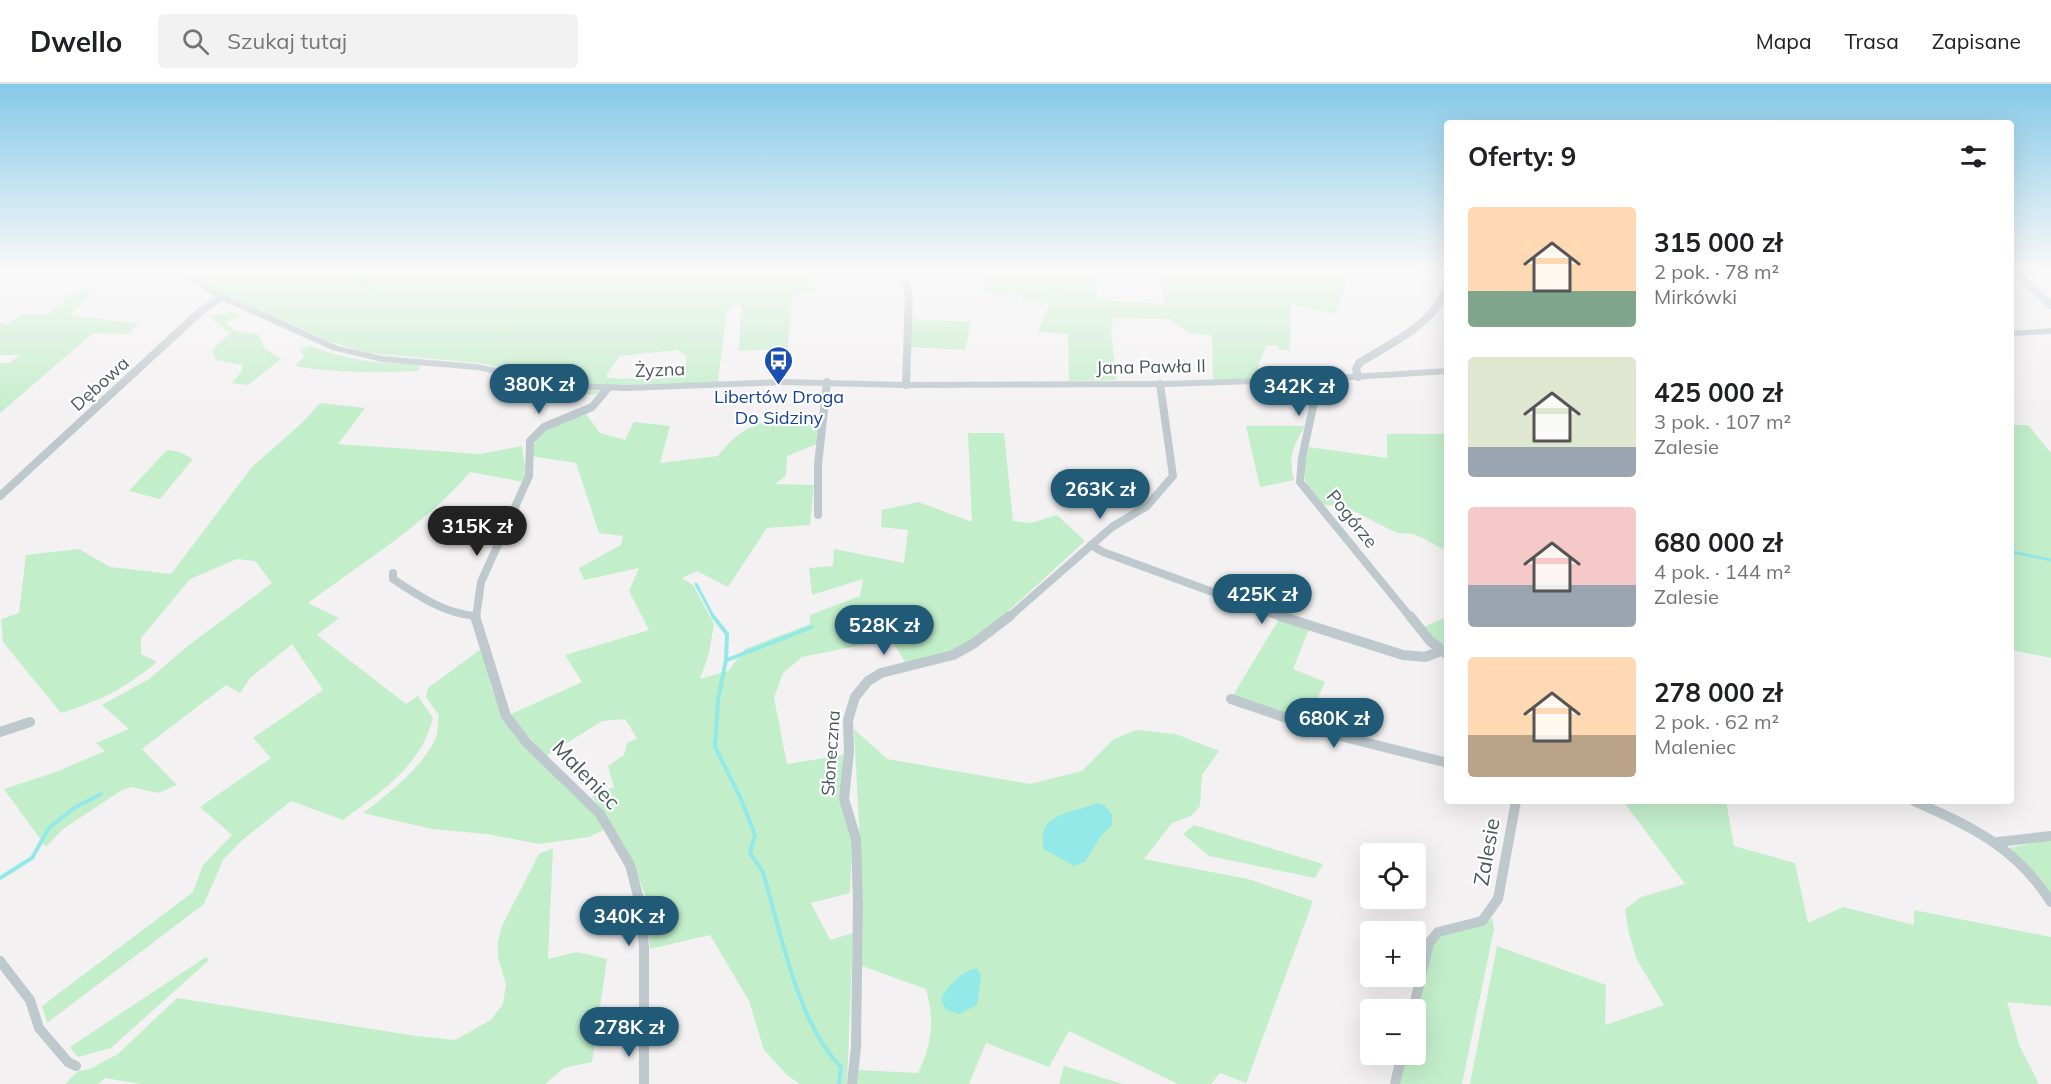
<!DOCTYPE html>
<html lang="pl">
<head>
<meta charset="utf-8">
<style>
  :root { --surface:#fff; --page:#f2f2f2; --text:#202124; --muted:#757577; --line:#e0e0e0; --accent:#215a77 }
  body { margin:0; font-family:Mulish,sans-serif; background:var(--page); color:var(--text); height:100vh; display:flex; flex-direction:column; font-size:22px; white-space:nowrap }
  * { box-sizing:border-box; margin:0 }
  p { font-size:20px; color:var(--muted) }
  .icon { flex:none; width:33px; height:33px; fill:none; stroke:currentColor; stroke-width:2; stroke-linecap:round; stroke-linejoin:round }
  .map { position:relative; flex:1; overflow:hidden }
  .side { position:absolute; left:1444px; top:36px; width:570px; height:684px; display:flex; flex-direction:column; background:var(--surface); border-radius:6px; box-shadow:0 6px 24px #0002 }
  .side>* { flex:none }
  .tools { position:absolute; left:1360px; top:759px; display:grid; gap:12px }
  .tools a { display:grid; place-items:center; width:66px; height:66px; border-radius:6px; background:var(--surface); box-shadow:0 6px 24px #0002; font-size:30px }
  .price { position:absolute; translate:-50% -51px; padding:0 14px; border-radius:21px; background:var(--accent); color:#fff; font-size:20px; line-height:39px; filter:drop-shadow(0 2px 3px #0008) }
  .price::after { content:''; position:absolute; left:50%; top:36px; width:18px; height:14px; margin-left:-9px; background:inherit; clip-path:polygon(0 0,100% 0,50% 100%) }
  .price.current { background:#222; color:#fff }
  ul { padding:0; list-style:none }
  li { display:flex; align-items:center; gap:18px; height:150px; padding:0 24px }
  li span { display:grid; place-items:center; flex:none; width:168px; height:120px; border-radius:6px; color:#555 }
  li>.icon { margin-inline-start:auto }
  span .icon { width:72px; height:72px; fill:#fffc; stroke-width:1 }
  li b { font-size:26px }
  h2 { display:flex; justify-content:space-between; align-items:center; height:72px; padding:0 24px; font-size:26px }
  header { display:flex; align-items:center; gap:36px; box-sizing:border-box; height:84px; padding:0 30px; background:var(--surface); border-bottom:2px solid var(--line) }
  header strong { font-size:28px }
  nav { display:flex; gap:33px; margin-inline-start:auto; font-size:21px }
  .search { width:420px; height:54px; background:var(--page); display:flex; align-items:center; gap:15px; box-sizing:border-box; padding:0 21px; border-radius:6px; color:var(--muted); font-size:22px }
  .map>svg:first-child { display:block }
  .green { fill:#c3eeca; fill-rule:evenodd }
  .water { fill:#92e9e7 }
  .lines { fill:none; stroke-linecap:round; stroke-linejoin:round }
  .stream-far1 { stroke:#92e9e7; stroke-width:3 }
  .stream { stroke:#92e9e7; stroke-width:4 }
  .minor-far1 { stroke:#bec9cd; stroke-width:8 }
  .minor { stroke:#bec9cd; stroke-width:10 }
  .tertiary { fill:#bec9cd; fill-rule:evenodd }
  .labels { text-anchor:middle; stroke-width:4.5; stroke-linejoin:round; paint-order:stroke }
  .street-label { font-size:18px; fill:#4a595e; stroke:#fff }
  .transit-label { font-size:18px; fill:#164399; stroke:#fff }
  .near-street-label { font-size:21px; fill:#4a595e; stroke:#fff }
</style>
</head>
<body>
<header>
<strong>Dwello</strong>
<div class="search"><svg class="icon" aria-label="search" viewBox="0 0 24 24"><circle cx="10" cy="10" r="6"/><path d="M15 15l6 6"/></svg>Szukaj tutaj</div>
<nav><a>Mapa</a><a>Trasa</a><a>Zapisane</a></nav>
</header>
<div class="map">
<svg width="2051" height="1000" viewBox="0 0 2051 1000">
  <rect width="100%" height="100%" fill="#f3f1f2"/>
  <g class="green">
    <path d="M189,188H810L812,208L792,212L788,265L739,267L741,220L727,226L718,298L603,302L569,300L481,279L367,269L331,258L219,209ZM678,266L687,273L684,292L647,295L607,294V290L620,272Z"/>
    <path d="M981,188H1086L1096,197L1097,216L1164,220L1162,188H1350L1335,229L1291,221L1290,267L1278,265V261L1266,262L1253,295H1213L1212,251L1190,249L1170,235L1114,234L1111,244L1116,296L1069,297L1068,250L1038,248L1049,220L1022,216L1023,212L983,209L987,190Z"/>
    <path d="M78,205H94L71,231L139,240L128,250L93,249L0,329V279H10L20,271H0V239L8,240L22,230H48Z"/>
    <path d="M238,228L239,233L225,238L235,247L259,251L264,264L281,275L248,301L232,299L242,287V281L216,276L212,266L230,249L208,231Z"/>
    <path d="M912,235L971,238L965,266L909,263Z"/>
    <path d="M310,262C346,276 384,281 422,280L418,287C377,289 336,289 295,282L304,273L300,266Z"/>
    <path d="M499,290L542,302L601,307L600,310L567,311L488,304Z"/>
    <path d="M320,319L365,324L338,360L480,370L522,362L525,384L524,398L470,388C426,440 363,478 308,519L339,534L317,551L406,620L418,612L433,634C420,684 381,707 343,736L291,717L240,758L223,776L204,820L47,939L42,922L193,808L203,781L232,751L200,723L271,674L253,654L323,606L292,560L250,594L240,609L226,601L142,665L177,701L158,709L132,703L122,706L63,745L46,763L4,705L56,688L105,667L96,659L129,645L102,621L149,595L189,561L272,499L255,477L237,475L190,495L141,554V570L157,578C124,605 102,616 61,629L3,558L1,535L19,529L26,471L79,465L110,483L171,490L252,383L304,337Z"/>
    <path d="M586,330L600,349L625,356L634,338L670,342L660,379L718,372C749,332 772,336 819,337L817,360L787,372L786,392L775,400L814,401L810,441L767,444L728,503L697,487L682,494L693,501L714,540L709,569L700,595L728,587L745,565L810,540V531L860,512L863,495L812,511L809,484L833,482L834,465L904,479L908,446L881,443L882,426L918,418L972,438L968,349H1004L1013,437L1031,439L1057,431L1085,457L979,554L953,567L905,578L891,555L802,573L783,589L774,614L787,680L843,671L841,716L852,755L850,809L811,819L830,856L853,849L847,1000H800L787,991L764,966L749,917L710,851L650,865L647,815L628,768L592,712L614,703L608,682L624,671L627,659L637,654L625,635L602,637L546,672L509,631L582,598L565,571L649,546L629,507L639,484L584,496L579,484L621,461L623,452L599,449L576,379L531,372C537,340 559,340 586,330Z"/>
    <path d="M2012,341H2028L2051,369V574L2012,566V572Z"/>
    <path d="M1246,342H1305C1293,363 1288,371 1294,396L1260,403Z"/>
    <path d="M1387,350H1447V467C1437,463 1428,456 1418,452C1411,448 1402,451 1395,448C1371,437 1351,421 1324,421C1303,399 1300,393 1309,363L1387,374Z"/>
    <path d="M167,366L180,368L193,375L160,415L129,407Z"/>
    <path d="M1447,533V568L1422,544Z"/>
    <path d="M1279,535L1309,545L1293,585L1325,598L1307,637L1232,613Z"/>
    <path d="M481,565L492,606L502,630L593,727L604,746L589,753L539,760L487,750L432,745L363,729C386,712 429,678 437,650C438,644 438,637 439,631L426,613L428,604Z"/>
    <path d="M854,645L887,675L1030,700L1082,687L1114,655L1136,646L1176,650L1219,667L1202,691L1200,722L1191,732L1172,739L1144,775L1248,795L1313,817L1246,999L1220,989L1211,1000H1178L1069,947L1049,983L986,959L969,1000H856L857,986L918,989C932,959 935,938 926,905L862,882L863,817Z"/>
    <path d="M1623,717H1726L1734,762L1795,779L1808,839L1843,823L1914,841V826L2051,853V922L2007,918L2020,963L2039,1000H1470L1497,862L1606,901L1605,941L1664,921L1637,876L1629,850L1625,825L1641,813L1685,800Z"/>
    <path d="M1194,741L1323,780L1315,794L1209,772L1183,750Z"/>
    <path d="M2051,755V809L2042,796L2009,764Z"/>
    <path d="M553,764L548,875L577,868L607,875L592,978L564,984L545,1000H141L105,994L98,1000H65L78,987L90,985L118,970L177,914L416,952L455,956L491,936L503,920L506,900L498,874V857L502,842L539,770Z"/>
    <path d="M1492,834L1494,845L1462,1000H1400L1406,971L1416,970V926L1431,860L1439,850L1482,841Z"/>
    <path d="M206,873L209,876L111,964L78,973L70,963Z"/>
    <path d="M1064,982L1123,1000H1059Z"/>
  </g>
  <g class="water">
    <path d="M1097,719L1104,721L1112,730V741L1101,752L1085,778L1074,782L1044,765C1036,727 1073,730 1097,719Z"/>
    <path d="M977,884L981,891L977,921L959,930L946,926L941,915C947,902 962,887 977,884Z"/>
  </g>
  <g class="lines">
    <g class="stream-far1">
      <path d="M354,188L370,206"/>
      <path d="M1055,211L1057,188"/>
      <path d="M2012,468L2051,476"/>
      <path d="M696,500L714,534"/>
    </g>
    <g class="stream">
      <path d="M713,532L727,550L726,576L718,616L715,663L740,713L755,751L750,769L763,788C781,848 797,939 841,983L839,1000"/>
      <path d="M727,576L812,543"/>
      <path d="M0,794L32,774L49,744L74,724L101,710"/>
    </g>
    <g class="minor-far1">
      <path d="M906,188L905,198L909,211L906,301"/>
      <path d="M2016,188L2051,221"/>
      <path d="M1358,293L1356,285L1359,279C1394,257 1436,241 1448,198"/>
      <path d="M1319,295L1302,374L1300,398L1411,534"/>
      <path d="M0,412L201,227L222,213"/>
      <path d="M818,431V381L827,298"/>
      <path d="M1091,461L1103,468L1284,534"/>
      <path d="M393,489V495C419,512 443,529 475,532"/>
      <path d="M476,534L481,498L529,392L530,357L544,343L592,323L608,304"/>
      <path d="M1008,534L1112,443L1147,422L1173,392L1160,300"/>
    </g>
    <g class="minor">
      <path d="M475,532L506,632L527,659L600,730L630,781L641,823L644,863V1000"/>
      <path d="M1280,532L1403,571L1425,573L1441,567"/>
      <path d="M1410,532L1430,557L1448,571"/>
      <path d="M1231,615L1336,651L1448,679"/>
      <path d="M0,648L30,638"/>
      <path d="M1914,717C1972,743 2016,763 2051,818"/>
      <path d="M1998,758L2051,752"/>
      <path d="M0,877L30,916L39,944L68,978L76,982"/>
      <path d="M1413,926L1429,859L1438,848L1482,837L1498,815L1516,717"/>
      <path d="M852,1000L856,963L858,819L856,755L844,715L849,667L848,636L855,613L868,597L881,589L953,571L973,560L1010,532"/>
      <path d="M1395,1000L1402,970"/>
    </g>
    <g class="tertiary">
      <path d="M176,188H186L225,211L338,262L382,272L477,280L567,299L627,301L783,295L906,298L1165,297L1319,292L1448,284V290L1319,298L1165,303L906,304L783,301L627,307L567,305L477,286L382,278L332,266L219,215Z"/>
      <path d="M2051,244V250L2012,252V247Z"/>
    </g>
  </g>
  <linearGradient id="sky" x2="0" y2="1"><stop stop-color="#85c9e8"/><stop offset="0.57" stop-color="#faf9f9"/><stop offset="1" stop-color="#faf9f9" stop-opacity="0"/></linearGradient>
  <rect width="2051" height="328" fill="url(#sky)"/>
  <defs>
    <symbol id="bus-pin" viewBox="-11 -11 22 30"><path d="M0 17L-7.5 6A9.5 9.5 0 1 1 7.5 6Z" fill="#1a4fb4" stroke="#fff"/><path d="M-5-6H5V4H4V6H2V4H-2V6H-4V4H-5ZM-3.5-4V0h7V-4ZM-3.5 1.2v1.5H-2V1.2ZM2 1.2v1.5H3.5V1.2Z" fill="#fff"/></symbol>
  </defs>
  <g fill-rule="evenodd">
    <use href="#bus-pin" x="762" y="260" width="33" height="45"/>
  </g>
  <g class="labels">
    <g class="street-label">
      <text transform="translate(1151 283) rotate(-1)" y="6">Jana Pawła II</text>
      <text transform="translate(660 286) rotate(-2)" y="6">Żyzna</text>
      <text transform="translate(100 300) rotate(-42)" y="6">Dębowa</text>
      <text transform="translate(1352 435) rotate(51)" y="6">Pogórze</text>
      <text transform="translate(831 669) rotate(-86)" y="6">Słoneczna</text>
    </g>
    <g class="transit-label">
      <text x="779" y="319">Libertów Droga<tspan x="779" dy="21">Do Sidziny</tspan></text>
    </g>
    <g class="near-street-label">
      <text transform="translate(586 691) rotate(46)" y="7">Maleniec</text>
      <text transform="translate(1487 768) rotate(-80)" y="7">Zalesie</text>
    </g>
  </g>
</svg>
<div class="tools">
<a><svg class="icon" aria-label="locate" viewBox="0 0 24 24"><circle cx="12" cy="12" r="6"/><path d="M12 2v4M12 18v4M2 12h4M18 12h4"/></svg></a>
<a>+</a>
<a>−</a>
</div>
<b class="price" style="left:539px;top:331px">380K zł</b>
<b class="price" style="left:1299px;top:333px">342K zł</b>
<b class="price" style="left:1100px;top:436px">263K zł</b>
<b class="price current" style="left:477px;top:473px">315K zł</b>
<b class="price" style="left:1262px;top:541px">425K zł</b>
<b class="price" style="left:884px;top:572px">528K zł</b>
<b class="price" style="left:1334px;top:665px">680K zł</b>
<b class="price" style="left:629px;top:863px">340K zł</b>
<b class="price" style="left:629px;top:974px">278K zł</b>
<section class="side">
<h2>Oferty: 9<svg class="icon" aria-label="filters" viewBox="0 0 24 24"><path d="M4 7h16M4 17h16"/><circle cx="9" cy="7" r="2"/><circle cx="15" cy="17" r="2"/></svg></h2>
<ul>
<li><span style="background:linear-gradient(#ffd9b3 70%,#7fa58c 0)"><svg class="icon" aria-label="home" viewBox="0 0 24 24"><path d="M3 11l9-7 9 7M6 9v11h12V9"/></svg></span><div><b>315 000 zł</b><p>2 pok. · 78 m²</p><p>Mirkówki</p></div></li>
<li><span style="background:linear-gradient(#dfe7d0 75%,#9aa5b1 0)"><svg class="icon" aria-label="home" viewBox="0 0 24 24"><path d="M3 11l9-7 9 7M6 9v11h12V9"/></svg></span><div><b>425 000 zł</b><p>3 pok. · 107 m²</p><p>Zalesie</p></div></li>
<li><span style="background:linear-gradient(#f6c9c9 65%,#9aa5b1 0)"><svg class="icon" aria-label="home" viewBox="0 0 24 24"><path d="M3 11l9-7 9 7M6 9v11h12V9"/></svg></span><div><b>680 000 zł</b><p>4 pok. · 144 m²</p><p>Zalesie</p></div></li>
<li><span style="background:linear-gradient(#ffd9b3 65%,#b9a48a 0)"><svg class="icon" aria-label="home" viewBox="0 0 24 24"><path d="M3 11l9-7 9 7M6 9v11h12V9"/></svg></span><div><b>278 000 zł</b><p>2 pok. · 62 m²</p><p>Maleniec</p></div></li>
</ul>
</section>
</div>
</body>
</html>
